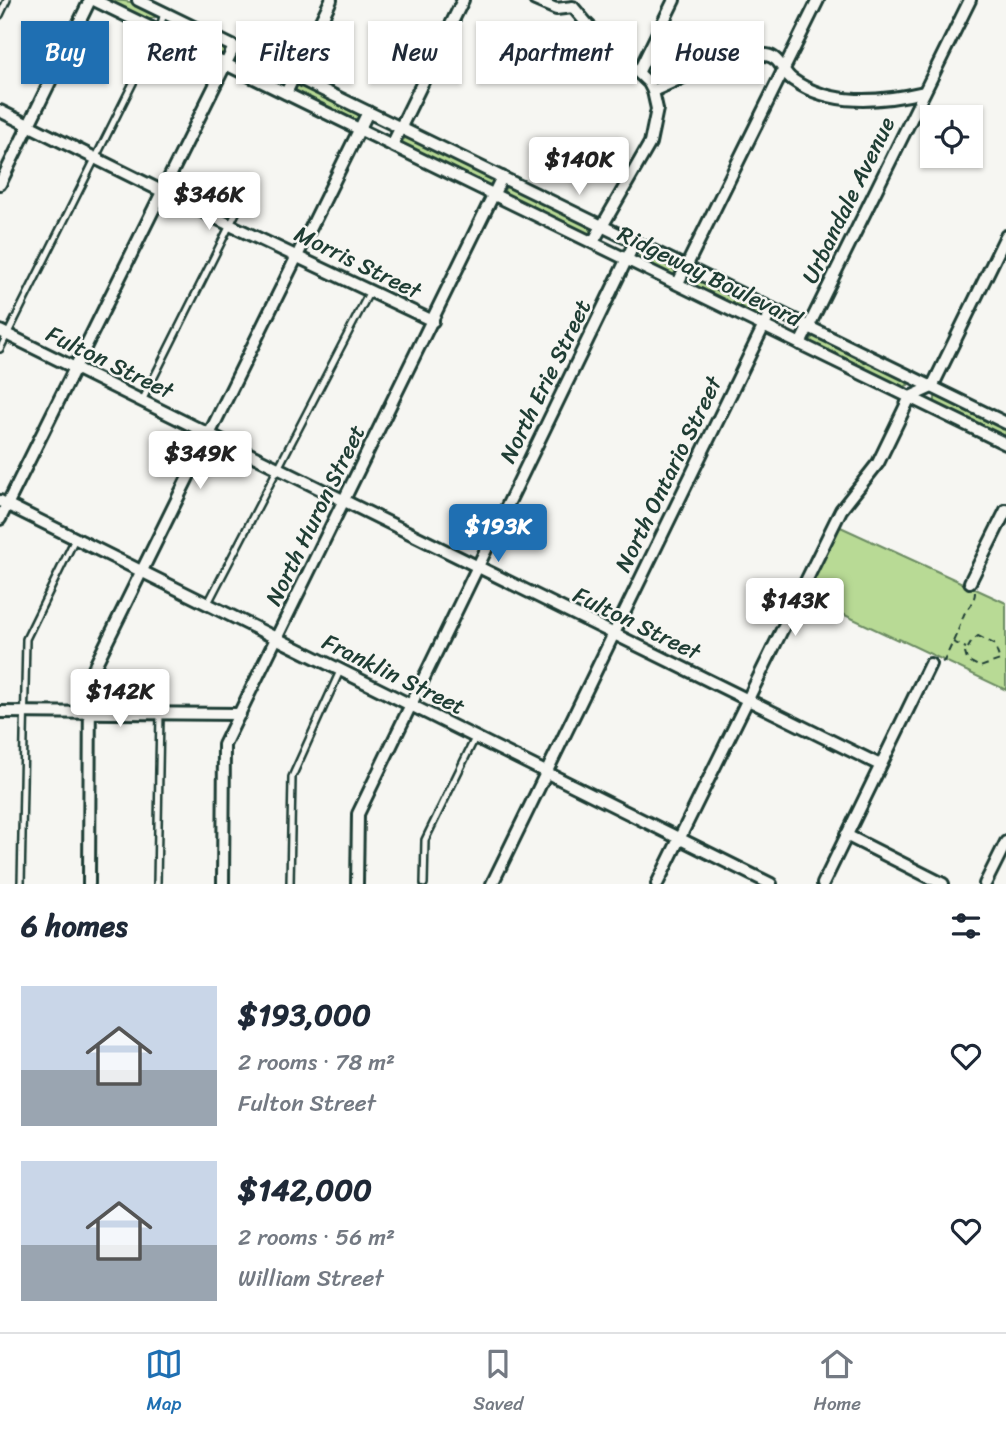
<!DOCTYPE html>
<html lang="en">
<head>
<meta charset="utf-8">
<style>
  :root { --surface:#fff; --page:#f6f6f7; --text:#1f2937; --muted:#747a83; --line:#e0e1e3; --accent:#1f6fb2 }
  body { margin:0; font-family:Sriracha,sans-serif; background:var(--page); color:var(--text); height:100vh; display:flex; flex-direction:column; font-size:26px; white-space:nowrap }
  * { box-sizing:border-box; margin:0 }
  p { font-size:23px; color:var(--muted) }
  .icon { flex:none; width:38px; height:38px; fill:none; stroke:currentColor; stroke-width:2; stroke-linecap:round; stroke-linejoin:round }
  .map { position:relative; height:884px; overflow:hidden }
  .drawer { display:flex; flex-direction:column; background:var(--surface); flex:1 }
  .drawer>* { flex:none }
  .hud { position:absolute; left:21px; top:21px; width:964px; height:63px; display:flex; gap:14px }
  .buttons { position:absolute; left:920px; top:105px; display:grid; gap:14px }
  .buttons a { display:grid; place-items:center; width:63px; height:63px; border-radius:0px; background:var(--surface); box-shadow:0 2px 5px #0004; font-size:35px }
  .price { position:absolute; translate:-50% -60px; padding:0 16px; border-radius:7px; background:#fff; color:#222; font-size:23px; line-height:46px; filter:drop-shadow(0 2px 4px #0008) }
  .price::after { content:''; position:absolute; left:50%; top:42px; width:21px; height:16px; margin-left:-10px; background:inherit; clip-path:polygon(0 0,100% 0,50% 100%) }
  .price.on { background:var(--accent); color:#fff }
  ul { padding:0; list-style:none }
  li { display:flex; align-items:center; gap:21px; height:175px; padding:0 21px }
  li span { display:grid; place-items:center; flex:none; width:196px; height:140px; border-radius:0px; color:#555 }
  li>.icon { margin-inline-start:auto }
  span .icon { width:84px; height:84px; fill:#fffc; stroke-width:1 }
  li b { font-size:30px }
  h2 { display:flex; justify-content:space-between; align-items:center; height:84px; padding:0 21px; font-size:30px }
  .pill { padding:0 24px; border-radius:0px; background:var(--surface); box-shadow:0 2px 5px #0004; font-size:24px; line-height:63px }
  .pill.on { background:var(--accent); color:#fff }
  .dock { display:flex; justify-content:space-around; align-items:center; height:98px; border-top:2px solid var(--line); background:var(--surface); font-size:19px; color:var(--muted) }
  .dock a { display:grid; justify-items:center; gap:4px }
  .dock .on { color:var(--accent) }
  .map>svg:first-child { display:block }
  .green { fill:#b8da95; stroke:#6c8c64; stroke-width:2 }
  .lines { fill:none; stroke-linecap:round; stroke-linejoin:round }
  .lane-casing { stroke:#1f3d34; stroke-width:10 }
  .street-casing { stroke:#1f3d34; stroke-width:16 }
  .path { stroke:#1f3d34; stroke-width:2; stroke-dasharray:7 5; stroke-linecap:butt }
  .lane { stroke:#f6f6f2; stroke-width:5 }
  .street { stroke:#f6f6f2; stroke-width:10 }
  .labels { text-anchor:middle; stroke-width:5; stroke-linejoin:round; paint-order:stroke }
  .street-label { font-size:23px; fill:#1f3d34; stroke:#f6f6f2 }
</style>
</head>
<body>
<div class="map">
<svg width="1006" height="884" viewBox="0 0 1006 884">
  <rect width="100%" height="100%" fill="#f6f6f2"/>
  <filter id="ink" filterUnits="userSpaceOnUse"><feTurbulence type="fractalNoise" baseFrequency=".0143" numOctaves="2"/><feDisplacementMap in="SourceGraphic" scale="14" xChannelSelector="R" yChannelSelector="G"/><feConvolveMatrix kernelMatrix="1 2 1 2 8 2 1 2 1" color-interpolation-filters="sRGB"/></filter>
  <g filter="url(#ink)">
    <g class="green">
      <path d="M107,0C123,0 146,2 155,17L148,20Z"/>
      <path d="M170,21L223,46L224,53L218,54L167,29L165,25Z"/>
      <path d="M241,56L282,75L283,83L278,84L238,64L236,60L237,57Z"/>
      <path d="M300,84L358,113V119L353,120L296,92V86Z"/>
      <path d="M407,136L490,177L493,180L492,184L488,185L404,145L402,141Z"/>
      <path d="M507,186L590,226V233L587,234L506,194L504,190Z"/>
      <path d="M644,253L674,267L675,274L670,275L641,260L638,257L640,254Z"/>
      <path d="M693,276L760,309L763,314L756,317L689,284L687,280L689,277Z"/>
      <path d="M816,336L906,380L908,385L902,388L811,343L812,337Z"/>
      <path d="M940,396L1006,429V438L935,404V397Z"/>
      <path d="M834,524L1006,603V690L899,639L898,640L800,594Z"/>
    </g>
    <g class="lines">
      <defs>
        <g id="lane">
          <path d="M0,15L7,0"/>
          <path d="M0,349L159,31L164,13"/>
          <path d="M142,401L252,181"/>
          <path d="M207,605L370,291"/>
          <path d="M21,884L26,639L75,539"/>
          <path d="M157,884L160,713"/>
          <path d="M290,884L292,777L340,671"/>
          <path d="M424,884L425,840L475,738"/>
        </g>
        <g id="street">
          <path d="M94,0L1006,444"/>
          <path d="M138,0L1006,423"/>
          <path d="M535,0L556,9L573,7L588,25L649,83L653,91L657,109L650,143L593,242"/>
          <path d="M639,71L674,0"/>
          <path d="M653,91C685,77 731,52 766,55C781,57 782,73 793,80C831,107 881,102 924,92"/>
          <path d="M286,93L331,0"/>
          <path d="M0,111L230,225L433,321"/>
          <path d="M392,145L463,0"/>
          <path d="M0,184L90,0"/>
          <path d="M678,283L818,0"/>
          <path d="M0,331L880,765"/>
          <path d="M800,344L970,0"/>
          <path d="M0,501L771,884"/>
          <path d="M0,519L234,47"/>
          <path d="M970,582L1006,510"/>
          <path d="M0,712L240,714"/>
          <path d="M846,835L943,884"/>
          <path d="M89,884L90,676L368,112"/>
          <path d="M223,884L224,745L502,177"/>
          <path d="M357,884L358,814L635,242"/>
          <path d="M492,884L772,309"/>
          <path d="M657,884L841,510L878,463L910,397L932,387L1006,236"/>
          <path d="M823,884L930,664"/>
          <path d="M985,884L1006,842"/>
        </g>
      </defs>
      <use href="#lane" class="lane-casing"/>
      <use href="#street" class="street-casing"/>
      <g class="path">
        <path d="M978,636L994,644L1000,660L980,667L967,660L965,653L972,641Z"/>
        <path d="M953,642L966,648"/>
        <path d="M942,662L944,661C951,646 958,632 963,617C966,608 975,603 975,592"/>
      </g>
      <use href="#lane" class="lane"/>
      <use href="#street" class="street"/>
    </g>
  </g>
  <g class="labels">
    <g class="street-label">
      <text transform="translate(848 200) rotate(-64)" y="8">Urbandale Avenue</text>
      <text transform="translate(358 262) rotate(26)" y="8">Morris Street</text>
      <text transform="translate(710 276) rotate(26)" y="8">Ridgeway Boulevard</text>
      <text transform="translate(110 362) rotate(26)" y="8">Fulton Street</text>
      <text transform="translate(545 381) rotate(-64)" y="8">North Erie Street</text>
      <text transform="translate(668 474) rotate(-64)" y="8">North Ontario Street</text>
      <text transform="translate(315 515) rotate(-64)" y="8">North Huron Street</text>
      <text transform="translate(637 623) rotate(26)" y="8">Fulton Street</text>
      <text transform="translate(394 674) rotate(26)" y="8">Franklin Street</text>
    </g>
  </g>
</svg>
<div class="buttons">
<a><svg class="icon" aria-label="locate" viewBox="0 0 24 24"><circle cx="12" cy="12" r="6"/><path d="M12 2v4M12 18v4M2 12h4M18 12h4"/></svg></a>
</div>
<b class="price" style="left:579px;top:197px">$140K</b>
<b class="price" style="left:209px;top:232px">$346K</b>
<b class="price" style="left:200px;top:491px">$349K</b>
<b class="price on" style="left:498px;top:564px">$193K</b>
<b class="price" style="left:795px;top:638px">$143K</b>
<b class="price" style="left:120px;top:729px">$142K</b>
<div class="hud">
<a class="pill on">Buy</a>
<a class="pill">Rent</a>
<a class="pill">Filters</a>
<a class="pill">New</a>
<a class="pill">Apartment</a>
<a class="pill">House</a>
</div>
</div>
<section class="drawer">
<h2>6 homes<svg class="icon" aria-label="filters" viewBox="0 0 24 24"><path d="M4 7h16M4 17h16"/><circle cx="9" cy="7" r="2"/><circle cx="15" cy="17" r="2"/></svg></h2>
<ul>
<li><span style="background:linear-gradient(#c9d6e8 60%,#9aa5b1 0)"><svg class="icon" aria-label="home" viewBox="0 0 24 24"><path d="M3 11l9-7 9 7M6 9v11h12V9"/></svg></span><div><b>$193,000</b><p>2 rooms · 78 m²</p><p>Fulton Street</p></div><svg class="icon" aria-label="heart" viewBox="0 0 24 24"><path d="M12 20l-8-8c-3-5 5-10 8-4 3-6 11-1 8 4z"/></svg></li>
<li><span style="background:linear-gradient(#c9d6e8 60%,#9aa5b1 0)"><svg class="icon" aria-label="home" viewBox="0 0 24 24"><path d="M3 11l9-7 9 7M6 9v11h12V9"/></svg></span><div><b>$142,000</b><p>2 rooms · 56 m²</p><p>William Street</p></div><svg class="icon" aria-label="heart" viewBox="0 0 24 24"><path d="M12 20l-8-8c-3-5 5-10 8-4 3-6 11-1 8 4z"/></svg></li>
</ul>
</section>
<nav class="dock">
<a class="on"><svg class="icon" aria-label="map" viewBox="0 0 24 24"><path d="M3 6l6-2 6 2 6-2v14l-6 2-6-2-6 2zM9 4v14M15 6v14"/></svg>Map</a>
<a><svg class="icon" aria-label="saved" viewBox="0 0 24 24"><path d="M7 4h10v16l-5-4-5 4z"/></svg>Saved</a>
<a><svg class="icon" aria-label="home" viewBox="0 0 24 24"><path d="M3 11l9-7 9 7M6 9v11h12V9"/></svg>Home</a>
</nav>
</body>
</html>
